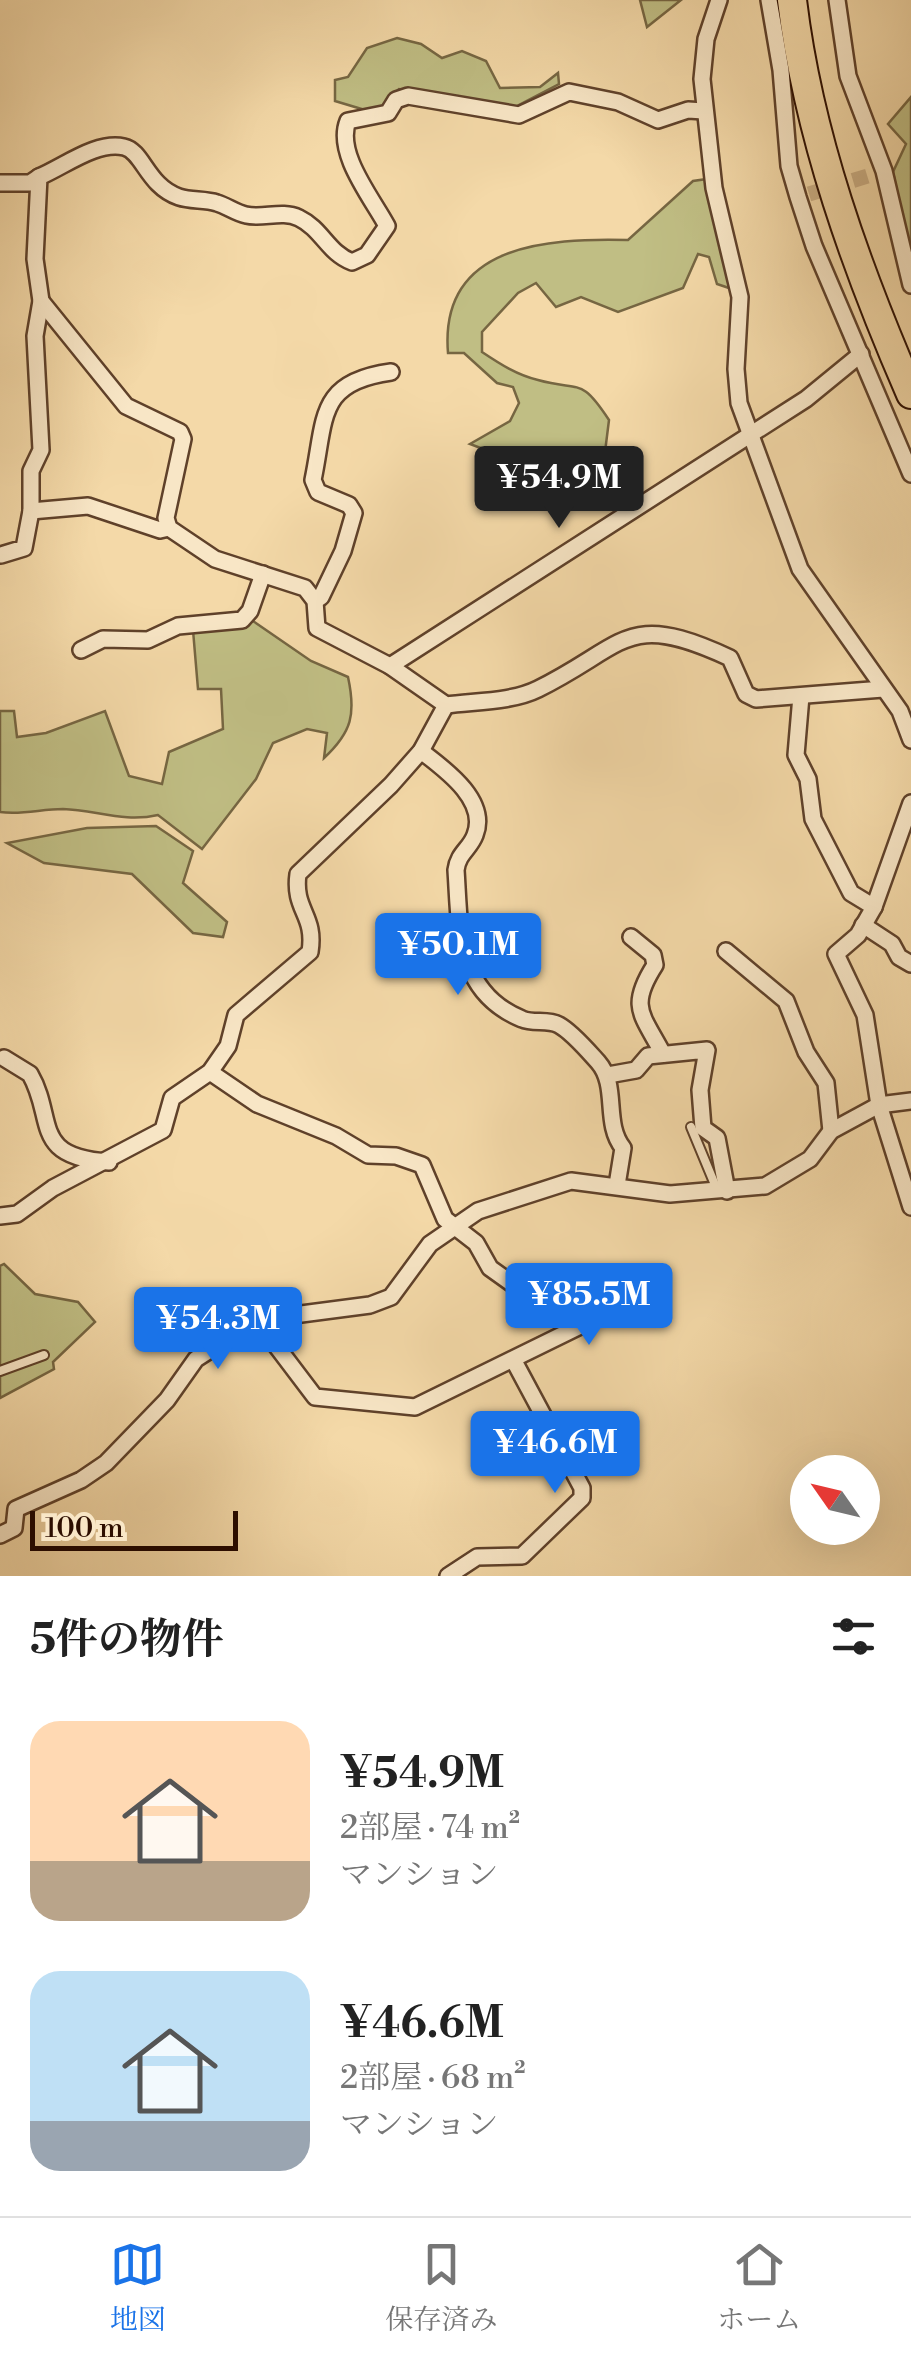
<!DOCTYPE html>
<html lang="ja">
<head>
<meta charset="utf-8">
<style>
  :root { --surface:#fff; --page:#f6f6f6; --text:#222; --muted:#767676; --line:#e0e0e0; --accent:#1a73e8 }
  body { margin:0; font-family:"Libre Bodoni","Noto Serif JP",serif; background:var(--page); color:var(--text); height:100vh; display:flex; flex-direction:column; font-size:38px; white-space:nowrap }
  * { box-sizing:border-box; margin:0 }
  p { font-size:32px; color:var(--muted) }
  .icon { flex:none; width:55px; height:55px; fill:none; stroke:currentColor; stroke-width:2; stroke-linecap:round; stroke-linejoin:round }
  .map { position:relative; height:1576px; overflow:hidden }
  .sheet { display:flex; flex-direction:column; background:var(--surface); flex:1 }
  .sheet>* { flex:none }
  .needle { width:65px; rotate:304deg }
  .buttons { position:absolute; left:790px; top:1455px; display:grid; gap:20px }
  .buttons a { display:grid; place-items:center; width:90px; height:90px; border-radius:50%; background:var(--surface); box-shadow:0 10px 40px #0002; font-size:50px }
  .scale { position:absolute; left:30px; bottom:25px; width:208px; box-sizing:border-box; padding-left:10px; border:5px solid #2d0e00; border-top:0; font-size:28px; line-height:35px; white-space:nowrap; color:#2d0e00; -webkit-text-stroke:8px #f8e6c6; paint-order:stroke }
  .price { position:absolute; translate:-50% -85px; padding:0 22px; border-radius:10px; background:var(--accent); color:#fff; font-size:32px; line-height:65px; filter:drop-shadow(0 2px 5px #0008) }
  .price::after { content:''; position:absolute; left:50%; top:60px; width:30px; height:22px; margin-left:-15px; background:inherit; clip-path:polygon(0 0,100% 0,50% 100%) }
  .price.on { background:#222; color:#fff }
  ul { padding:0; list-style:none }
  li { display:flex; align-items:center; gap:30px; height:250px; padding:0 30px }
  li span { display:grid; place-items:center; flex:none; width:280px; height:200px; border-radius:30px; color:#555 }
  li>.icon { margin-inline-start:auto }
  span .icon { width:120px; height:120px; fill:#fffc; stroke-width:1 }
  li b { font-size:42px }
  h2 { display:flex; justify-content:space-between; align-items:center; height:120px; padding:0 30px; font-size:42px }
  .menu { display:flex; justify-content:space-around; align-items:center; height:140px; border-top:2px solid var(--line); background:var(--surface); font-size:28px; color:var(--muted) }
  .menu a { display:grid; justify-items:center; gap:5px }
  .menu .on { color:var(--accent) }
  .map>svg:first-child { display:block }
  .green { fill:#c0be84; stroke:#766642; stroke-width:2.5 }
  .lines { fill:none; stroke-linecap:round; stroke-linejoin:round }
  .minor-tunnel { stroke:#ccb086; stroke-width:15; stroke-dasharray:15 8; stroke-linecap:butt }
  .service-casing { stroke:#5f412a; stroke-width:12 }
  .minor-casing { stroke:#5f412a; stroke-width:20 }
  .motorway-casing { stroke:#2d0e00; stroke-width:32 }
  .service { stroke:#f8e6c6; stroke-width:8 }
  .minor { stroke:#f8e6c6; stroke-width:15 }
  .motorway { stroke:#f4d9a8; stroke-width:28 }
</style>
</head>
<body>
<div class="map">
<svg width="911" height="1576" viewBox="0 0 911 1576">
  <rect width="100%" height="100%" fill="#f4d9a8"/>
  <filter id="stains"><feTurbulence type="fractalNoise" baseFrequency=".002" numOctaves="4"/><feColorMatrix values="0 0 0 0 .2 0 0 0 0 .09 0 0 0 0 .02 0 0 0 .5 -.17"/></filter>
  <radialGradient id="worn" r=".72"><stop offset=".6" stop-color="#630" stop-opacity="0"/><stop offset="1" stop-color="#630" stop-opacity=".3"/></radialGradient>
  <g class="green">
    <path d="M640,0H681L647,27Z"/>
    <path d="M397,38L421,44L442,58L462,51L486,61L500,88L540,87L558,73L559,84L513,108L399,89L375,113L335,101V80L348,77L367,48Z"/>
    <path d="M911,97V258L893,172L906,144L888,124Z"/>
    <path d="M707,179L732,289L717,284L709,257L698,254L683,288L618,312L581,297L556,307L536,283L518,293L482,332V352C500,364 517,375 538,380C581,392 580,376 609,420L603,468L491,452L470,444L510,421L519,403L513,387L497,383L464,353H448C439,244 547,238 628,240L693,181Z"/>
    <path d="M253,621L311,661L348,677C356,714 352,732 324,758L327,733L307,729L273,743L256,779L202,849L158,815C124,823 96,810 63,809C41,809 23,815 0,812V711H14L17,737L46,733L105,711L129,776L162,784L169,752L223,729L221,689H198L193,630Z"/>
    <path d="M156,826L193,851L183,883L227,922L223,937L193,933L132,874L44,863L7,843L87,828Z"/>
    <path d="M4,1264L35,1294L78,1302L95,1322L53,1362L54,1369L0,1398V1266Z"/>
  </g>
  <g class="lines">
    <path class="minor-tunnel" d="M809,194L874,174"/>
    <defs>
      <g id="service">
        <path d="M691,1127L718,1192"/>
        <path d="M0,1371L44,1355"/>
      </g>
      <g id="minor">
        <path d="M719,0L706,39L702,79L714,188L740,297L736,369L739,403L800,569L900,711L911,740"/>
        <path d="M769,0L781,70L789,166L798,197L814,246L911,474"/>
        <path d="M837,0L848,76L884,171L911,285"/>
        <path d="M0,183H30L39,177"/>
        <path d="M41,301L126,406L180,432L183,439L166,518L169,528L215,559L305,588L315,601L317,628L390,666L446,705C475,701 512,702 538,689C627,645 625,609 730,658L746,694L756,699L883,689"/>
        <path d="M31,511L88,506L160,530L169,528"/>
        <path d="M1,555L24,548L31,511V471L41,450L35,336L41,301L35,259L39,177C65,166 96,141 124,147C143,151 147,186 179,197C191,201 205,199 217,203C227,206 236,213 246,215C263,219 282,210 299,218C322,229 328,253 352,262L367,255L387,226C372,198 335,153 348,121L388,113L396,100L408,96L519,115L569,92L618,102L658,120L688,110L704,111"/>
        <path d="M315,601L321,597L343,551L354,513L349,505L318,492L313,480C326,418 317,382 391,372"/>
        <path d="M81,650L103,639L148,640L178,626L242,620L250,611L263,574"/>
        <path d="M390,666L806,399L861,354"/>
        <path d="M801,696L796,755L808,779L813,819L851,893L874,907"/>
        <path d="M421,751C443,768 489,800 475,835C470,849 458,853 456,870C460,929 456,992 522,1019C533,1024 548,1019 559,1025C572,1032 588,1051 598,1062C619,1086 603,1123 623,1148L617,1185"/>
        <path d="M911,803L874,907L858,935L836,954L865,1015L879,1105L911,1207"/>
        <path d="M863,925L892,944L899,957L911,964"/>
        <path d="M631,937L653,955L655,965C628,1007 642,1014 663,1054"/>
        <path d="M726,951L786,1001L806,1052L826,1083L831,1131"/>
        <path d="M4,1058L30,1074C56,1119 30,1157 109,1162"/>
        <path d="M210,1072L257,1104L336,1136L368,1155L396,1156L422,1165L445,1219L476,1243L490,1268L511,1283L593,1288L630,1297L625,1304L415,1407L315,1397L262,1327"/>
        <path d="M608,1075L636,1070L648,1056L707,1050L700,1090L703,1128L717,1138L727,1191"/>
        <path d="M0,1216L17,1214L53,1188L163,1130L172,1098L210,1072L228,1046L236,1015L310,952C316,914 293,911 298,874L391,785L421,751L446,705"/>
        <path d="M0,1535L14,1528L16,1509L81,1480L106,1463L167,1400L196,1359L227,1339L286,1316L370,1305L391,1297L430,1244L478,1211L571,1181L670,1194L765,1186L810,1159L831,1131L879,1105L911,1101"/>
        <path d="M448,1576L477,1557L522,1556L582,1498V1488L514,1361"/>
      </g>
      <path id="motorway" d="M792,0C808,135 857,270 911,394"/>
    </defs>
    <use href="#service" class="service-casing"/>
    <use href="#minor" class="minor-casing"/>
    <use href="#motorway" class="motorway-casing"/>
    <use href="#service" class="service"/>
    <use href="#minor" class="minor"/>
    <use href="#motorway" class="motorway"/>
  </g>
  <rect width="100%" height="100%" filter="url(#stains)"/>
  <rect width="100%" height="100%" fill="url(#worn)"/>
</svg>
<div class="buttons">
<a><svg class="needle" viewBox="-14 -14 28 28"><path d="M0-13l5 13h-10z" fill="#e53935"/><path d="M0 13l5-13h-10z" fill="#767676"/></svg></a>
</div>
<div class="scale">100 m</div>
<b class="price on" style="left:559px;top:531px">¥54.9M</b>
<b class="price" style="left:458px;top:998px">¥50.1M</b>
<b class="price" style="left:589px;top:1348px">¥85.5M</b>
<b class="price" style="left:218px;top:1372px">¥54.3M</b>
<b class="price" style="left:555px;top:1496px">¥46.6M</b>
</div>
<section class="sheet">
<h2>5件の物件<svg class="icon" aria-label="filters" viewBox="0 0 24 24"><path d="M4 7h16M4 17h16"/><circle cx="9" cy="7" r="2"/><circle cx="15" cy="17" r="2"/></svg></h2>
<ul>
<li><span style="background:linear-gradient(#ffd9b3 70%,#b9a48a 0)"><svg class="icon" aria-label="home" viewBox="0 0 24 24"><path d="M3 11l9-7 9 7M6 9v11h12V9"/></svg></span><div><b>¥54.9M</b><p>2部屋 · 74 m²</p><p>マンション</p></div></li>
<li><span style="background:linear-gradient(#bfe0f5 75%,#9aa5b1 0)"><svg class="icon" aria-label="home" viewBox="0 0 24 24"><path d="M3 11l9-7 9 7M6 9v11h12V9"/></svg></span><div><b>¥46.6M</b><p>2部屋 · 68 m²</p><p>マンション</p></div></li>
</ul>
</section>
<nav class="menu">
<a class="on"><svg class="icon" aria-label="map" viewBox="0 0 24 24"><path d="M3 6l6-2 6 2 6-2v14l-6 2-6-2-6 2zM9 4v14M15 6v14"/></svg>地図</a>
<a><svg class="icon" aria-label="saved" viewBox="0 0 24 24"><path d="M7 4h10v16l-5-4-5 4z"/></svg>保存済み</a>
<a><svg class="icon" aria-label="home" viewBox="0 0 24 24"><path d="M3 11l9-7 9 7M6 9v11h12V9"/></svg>ホーム</a>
</nav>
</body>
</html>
